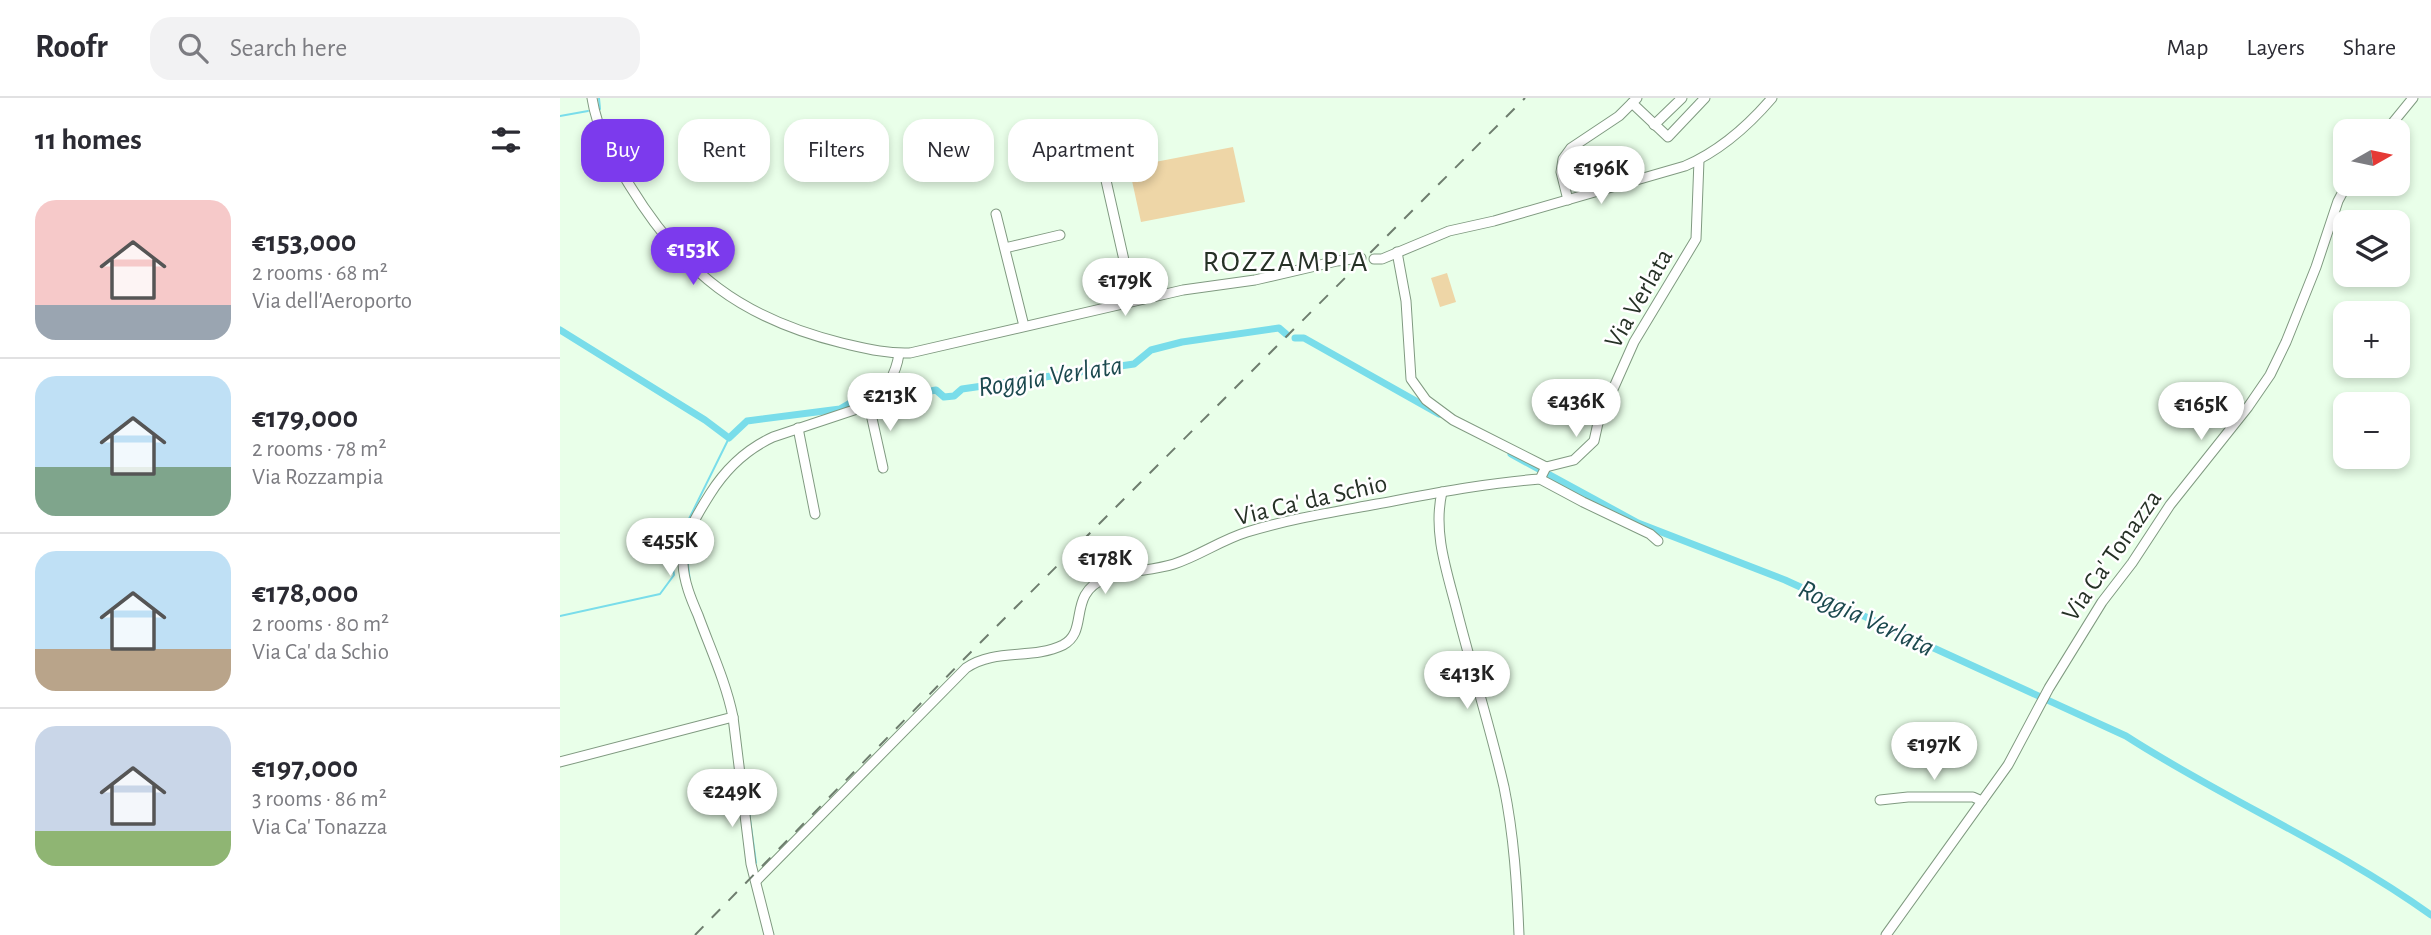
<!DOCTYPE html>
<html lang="en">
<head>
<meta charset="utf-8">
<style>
  :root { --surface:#fff; --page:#f2f2f3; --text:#2b2b33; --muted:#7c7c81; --line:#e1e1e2; --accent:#7c3aed }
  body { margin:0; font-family:"Alegreya Sans",sans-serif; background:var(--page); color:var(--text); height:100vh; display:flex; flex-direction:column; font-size:26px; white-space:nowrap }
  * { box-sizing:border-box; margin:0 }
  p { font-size:23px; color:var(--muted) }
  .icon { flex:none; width:38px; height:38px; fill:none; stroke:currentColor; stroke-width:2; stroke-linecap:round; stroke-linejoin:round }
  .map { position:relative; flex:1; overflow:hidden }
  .details { display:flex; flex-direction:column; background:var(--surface); width:560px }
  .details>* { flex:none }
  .top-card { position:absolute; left:21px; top:21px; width:665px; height:63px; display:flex; gap:14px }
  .needle { width:46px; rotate:81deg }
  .buttons { position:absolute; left:1773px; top:21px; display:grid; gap:14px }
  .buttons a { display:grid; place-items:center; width:77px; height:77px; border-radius:14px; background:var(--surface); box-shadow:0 4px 10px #0003; font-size:35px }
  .price { position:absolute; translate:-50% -60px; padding:0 16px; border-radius:24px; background:#fff; color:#222; font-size:23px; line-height:46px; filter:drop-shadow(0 2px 4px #0008) }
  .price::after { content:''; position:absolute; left:50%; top:42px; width:21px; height:16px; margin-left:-10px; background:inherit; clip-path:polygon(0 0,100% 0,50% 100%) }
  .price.selected { background:var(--accent); color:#fff }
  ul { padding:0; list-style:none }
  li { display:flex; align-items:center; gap:21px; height:175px; padding:0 35px }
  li+li { border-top:2px solid var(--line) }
  li span { display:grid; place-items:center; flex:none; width:196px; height:140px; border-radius:21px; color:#555 }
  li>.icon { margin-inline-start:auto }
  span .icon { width:84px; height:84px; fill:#fffc; stroke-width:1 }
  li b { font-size:30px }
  h2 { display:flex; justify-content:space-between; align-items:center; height:84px; padding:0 35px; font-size:30px }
  .tag { padding:0 24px; border-radius:21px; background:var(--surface); box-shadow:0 4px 10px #0003; font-size:24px; line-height:63px }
  .tag.selected { background:var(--accent); color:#fff }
  header { display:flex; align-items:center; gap:42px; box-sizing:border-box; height:98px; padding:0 35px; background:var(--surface); border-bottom:2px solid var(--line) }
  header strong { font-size:33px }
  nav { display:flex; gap:38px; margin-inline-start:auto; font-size:24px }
  .search { width:490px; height:63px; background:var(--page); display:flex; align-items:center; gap:18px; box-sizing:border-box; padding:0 24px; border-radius:21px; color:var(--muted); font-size:26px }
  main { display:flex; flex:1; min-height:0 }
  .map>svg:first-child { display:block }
  .green { fill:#eed6a7 }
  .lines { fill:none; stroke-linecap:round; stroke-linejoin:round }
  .stream { stroke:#79ddea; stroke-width:2 }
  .canal { stroke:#79ddea; stroke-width:7 }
  .minor-casing { stroke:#809a81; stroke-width:11 }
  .minor { stroke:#fff; stroke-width:9 }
  .rail { stroke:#6e7d6e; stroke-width:2; stroke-dasharray:12 12; stroke-linecap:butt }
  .labels { text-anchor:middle; stroke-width:5; stroke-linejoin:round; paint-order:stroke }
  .street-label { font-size:26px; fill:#263126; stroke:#fff }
  .water-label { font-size:28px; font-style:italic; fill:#1c494f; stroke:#fff }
  .quarter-label { font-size:30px; letter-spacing:2px; fill:#263126; stroke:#fff }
</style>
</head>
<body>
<header>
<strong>Roofr</strong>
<div class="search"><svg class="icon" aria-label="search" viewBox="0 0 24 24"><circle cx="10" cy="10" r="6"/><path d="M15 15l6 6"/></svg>Search here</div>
<nav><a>Map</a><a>Layers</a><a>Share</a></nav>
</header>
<main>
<section class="details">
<h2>11 homes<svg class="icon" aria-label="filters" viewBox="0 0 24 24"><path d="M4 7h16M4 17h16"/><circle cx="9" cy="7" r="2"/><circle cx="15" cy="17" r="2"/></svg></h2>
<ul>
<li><span style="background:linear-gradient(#f6c9c9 75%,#9aa5b1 0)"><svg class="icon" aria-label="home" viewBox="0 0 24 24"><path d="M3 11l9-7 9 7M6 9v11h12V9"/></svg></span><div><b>€153,000</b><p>2 rooms · 68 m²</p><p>Via dell'Aeroporto</p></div></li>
<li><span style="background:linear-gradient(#bfe0f5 65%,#7fa58c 0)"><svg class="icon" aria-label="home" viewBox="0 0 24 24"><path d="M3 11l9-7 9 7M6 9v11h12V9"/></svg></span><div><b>€179,000</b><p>2 rooms · 78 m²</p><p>Via Rozzampia</p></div></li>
<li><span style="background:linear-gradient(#bfe0f5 70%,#b9a48a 0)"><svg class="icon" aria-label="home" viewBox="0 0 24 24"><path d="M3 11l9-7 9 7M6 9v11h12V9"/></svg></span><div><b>€178,000</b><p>2 rooms · 80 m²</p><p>Via Ca' da Schio</p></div></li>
<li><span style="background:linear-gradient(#c9d6e8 75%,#8fb573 0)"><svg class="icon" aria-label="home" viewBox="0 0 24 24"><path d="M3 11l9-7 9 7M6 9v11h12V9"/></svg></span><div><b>€197,000</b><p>3 rooms · 86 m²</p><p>Via Ca' Tonazza</p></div></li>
</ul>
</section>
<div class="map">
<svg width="1871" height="837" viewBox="0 0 1871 837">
  <rect width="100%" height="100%" fill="#e9ffe9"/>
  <g class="green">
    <path d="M673,49L685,104L581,124L569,69Z"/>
    <path d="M887,175L896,204L880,209L871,180Z"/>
  </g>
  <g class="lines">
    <g class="stream">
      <path d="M39,0L40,11"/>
      <path d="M0,18L28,13"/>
      <path d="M127,458L130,484"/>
      <path d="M0,518L100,496L114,477C111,455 108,449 124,431L169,340"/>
      <path d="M188,707L196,765"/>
    </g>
    <g class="canal">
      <path d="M0,232L145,322L169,340L187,323L280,311L309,294L359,295L376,292L384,299L394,298L402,291L574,266L591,252L622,244L719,230L726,236"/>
      <path d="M735,240H744L879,316"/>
      <path d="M951,356L1078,425L1225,482L1566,638C1665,702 1775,748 1871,817"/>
    </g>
    <defs>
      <g id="minor">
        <path d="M32,0C37,32 53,61 70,88C124,176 181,220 282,245C304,250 326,256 350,255L623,192L695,182L777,163L801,160"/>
        <path d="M1072,5L1108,39L1145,0"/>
        <path d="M1094,27L1122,0"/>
        <path d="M1826,33L1853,0"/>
        <path d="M538,47L573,202"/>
        <path d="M1008,102L1001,74L1003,61L1011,50L1059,18L1077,0"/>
        <path d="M436,116L464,228"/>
        <path d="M445,150L500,137"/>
        <path d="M837,154L846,203L851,281L866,302L893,322L986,369L1014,362L1034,343L1038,325L1074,244L1136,141L1139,62"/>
        <path d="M814,161H822L889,133L934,123L1125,68C1160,53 1188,28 1212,0"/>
        <path d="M309,307L323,370"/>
        <path d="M238,330L255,416"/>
        <path d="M980,381L1023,404L1090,436L1098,443"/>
        <path d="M882,394C873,433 886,471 896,509C911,569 930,628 944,689C954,738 957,787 959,837"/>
        <path d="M173,619L191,766L209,837"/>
        <path d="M0,664L173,619C166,584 150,550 138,517C131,501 124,484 123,466C121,442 138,415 150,396C165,372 187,351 213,339L309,307C325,294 336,276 339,256"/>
        <path d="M1320,702L1348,699H1413L1422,703"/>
        <path d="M196,783L406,570C435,550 472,562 503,547C530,533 506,496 546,480C568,472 592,473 614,466C639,458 661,442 687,434C729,421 774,414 817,406C871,396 925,385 980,381L986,369"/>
        <path d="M1326,837L1448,667L1489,590L1542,504L1572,465L1610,407L1688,309L1710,277L1726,244L1756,169L1778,103L1787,86"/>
      </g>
    </defs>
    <use href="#minor" class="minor-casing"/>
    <use href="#minor" class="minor"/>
    <path class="rail" d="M135,837L405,560L965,0"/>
  </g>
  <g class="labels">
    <g class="street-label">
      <text transform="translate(1078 200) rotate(-60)" y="9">Via Verlata</text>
      <text transform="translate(751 401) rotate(-13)" y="9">Via Ca' da Schio</text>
      <text transform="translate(1551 457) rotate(-55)" y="9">Via Ca' Tonazza</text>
    </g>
    <g class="water-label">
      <text transform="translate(490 277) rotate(-9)" y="10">Roggia Verlata</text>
      <text transform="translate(1307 519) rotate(25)" y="10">Roggia Verlata</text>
    </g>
    <g class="quarter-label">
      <text x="726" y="173">ROZZAMPIA</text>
    </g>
  </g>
</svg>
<div class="buttons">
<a><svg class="needle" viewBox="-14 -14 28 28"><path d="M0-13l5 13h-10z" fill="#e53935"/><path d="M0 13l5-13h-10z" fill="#7c7c81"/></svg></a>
<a><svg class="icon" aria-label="layers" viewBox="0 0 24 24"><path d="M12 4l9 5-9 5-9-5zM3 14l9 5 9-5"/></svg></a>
<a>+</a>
<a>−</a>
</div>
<b class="price" style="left:1041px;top:108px">€196K</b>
<b class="price selected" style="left:133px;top:189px">€153K</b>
<b class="price" style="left:565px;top:220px">€179K</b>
<b class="price" style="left:330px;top:335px">€213K</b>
<b class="price" style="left:1016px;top:341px">€436K</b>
<b class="price" style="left:1641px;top:344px">€165K</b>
<b class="price" style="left:110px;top:480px">€455K</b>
<b class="price" style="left:545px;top:498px">€178K</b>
<b class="price" style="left:907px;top:613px">€413K</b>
<b class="price" style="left:1374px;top:684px">€197K</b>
<b class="price" style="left:172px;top:731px">€249K</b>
<div class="top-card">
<a class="tag selected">Buy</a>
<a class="tag">Rent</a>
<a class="tag">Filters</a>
<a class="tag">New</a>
<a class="tag">Apartment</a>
</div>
</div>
</main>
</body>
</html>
